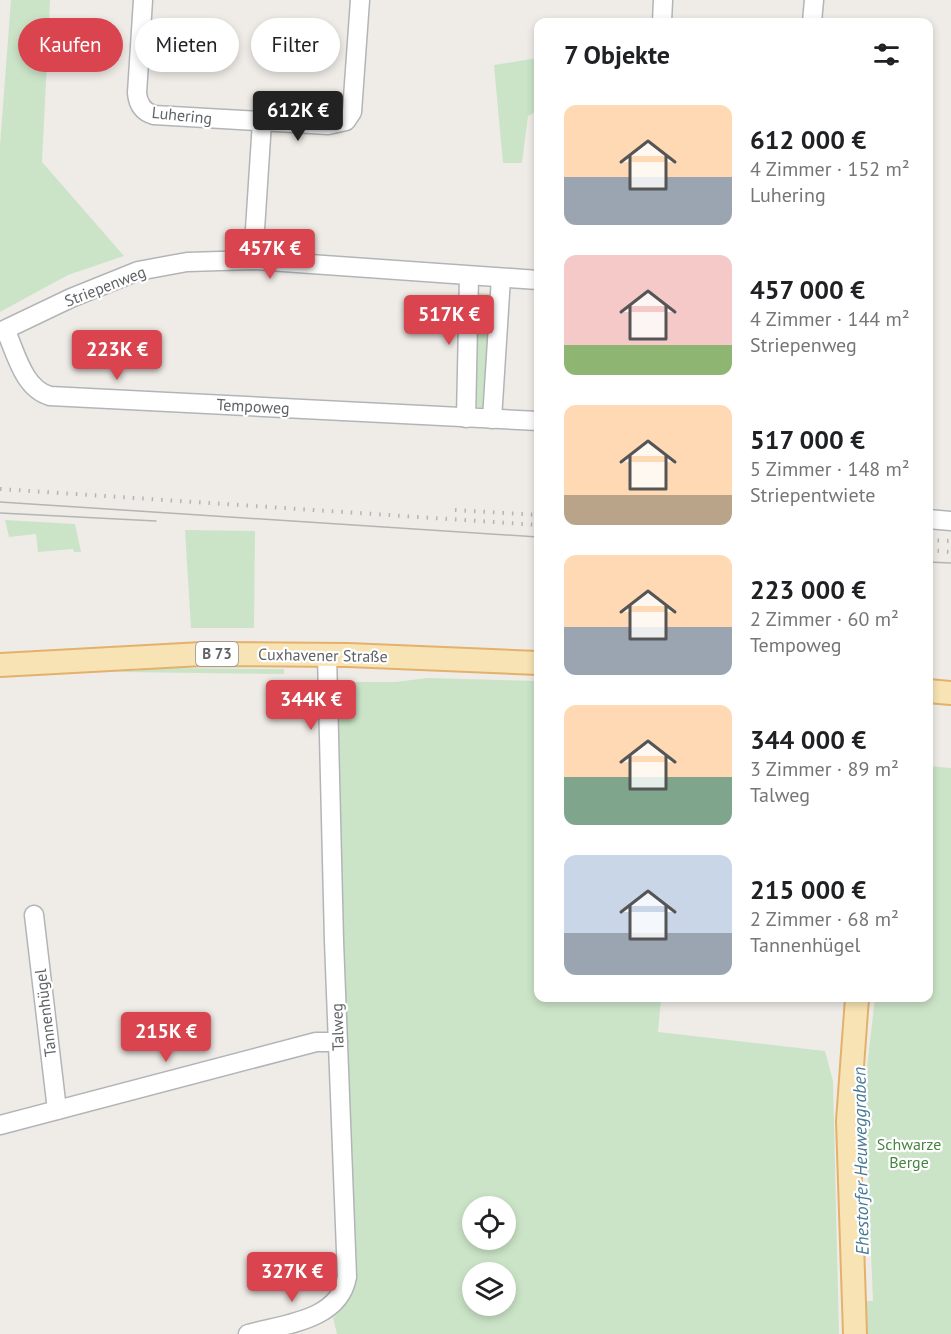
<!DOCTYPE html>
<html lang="de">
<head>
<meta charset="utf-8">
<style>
  :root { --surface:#fff; --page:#f6f6f6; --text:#202124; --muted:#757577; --accent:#d9444e }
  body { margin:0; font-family:"PT Sans",sans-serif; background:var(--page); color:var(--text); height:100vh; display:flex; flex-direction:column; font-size:22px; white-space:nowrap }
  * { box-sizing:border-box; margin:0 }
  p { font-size:20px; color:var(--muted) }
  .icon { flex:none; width:33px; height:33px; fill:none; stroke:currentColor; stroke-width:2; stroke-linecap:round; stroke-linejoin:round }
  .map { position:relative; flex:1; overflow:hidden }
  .sheet { position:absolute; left:534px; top:18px; width:399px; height:984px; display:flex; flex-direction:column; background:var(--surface); border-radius:12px; box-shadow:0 3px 9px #0003 }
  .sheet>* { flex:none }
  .banner { position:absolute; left:18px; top:18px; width:426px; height:54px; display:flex; gap:12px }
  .controls { position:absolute; left:462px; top:1196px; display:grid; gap:12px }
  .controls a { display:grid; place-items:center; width:54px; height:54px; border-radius:50%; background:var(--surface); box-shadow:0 3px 9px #0003; font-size:30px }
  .price { position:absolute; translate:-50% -51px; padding:0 14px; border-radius:6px; background:var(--accent); color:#fff; font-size:20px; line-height:39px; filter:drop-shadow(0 2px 3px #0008) }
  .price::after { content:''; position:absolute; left:50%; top:36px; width:18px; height:14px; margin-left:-9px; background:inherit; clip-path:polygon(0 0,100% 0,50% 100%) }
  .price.on { background:#222; color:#fff }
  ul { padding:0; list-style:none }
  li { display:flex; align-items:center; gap:18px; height:150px; padding:0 30px }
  li span { display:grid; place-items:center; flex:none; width:168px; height:120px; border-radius:12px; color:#555 }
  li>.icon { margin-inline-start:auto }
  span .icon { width:72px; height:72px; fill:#fffc; stroke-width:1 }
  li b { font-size:26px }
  h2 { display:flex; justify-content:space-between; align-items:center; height:72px; padding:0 30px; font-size:26px }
  .chip { padding:0 21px; border-radius:27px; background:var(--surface); box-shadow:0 3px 9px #0003; font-size:21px; line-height:54px }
  .chip.on { background:var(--accent); color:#fff }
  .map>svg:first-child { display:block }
  .green { fill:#cbe4c7; fill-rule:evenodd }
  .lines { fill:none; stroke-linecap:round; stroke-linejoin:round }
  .minor-casing { stroke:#b2b5b8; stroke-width:21 }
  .major-casing { stroke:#e4b16c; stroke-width:26 }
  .minor { stroke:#fff; stroke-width:18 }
  .major { stroke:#f7e3b4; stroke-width:22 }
  .tram { stroke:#b3b4b4; stroke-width:1.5 }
  .rail { stroke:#b3b4b4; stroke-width:4; stroke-dasharray:1.5 8; stroke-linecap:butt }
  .labels { text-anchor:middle; stroke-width:4.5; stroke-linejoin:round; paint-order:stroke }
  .shield { fill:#fff; stroke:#8f9294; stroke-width:1.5 }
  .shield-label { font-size:15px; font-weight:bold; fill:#5f6366 }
  .street-label { font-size:16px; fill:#5f6366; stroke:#fff }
  .park-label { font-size:16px; fill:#46843f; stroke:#fff }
  .water-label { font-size:18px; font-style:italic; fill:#477a97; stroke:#fff }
</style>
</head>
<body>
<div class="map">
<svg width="951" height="1334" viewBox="0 0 951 1334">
  <rect width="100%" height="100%" fill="#efece7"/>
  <g class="green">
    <path d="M11,0H50L42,162L124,256L68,275L0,312V145Z"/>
    <path d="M538,58V111L528,116L522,163H503L494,65Z"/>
    <path d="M473,293L496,294L490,408L468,406Z"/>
    <path d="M5,520L75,524L81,552H74L73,549L38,552L36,534L9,537Z"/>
    <path d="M185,530L255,531L254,628H191Z"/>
    <path d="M164,668L284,669V674L117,672Z"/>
    <path d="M428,678L538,681V998H661L658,1032L825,1051L833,1081L839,1334H337L333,1318C355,1298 354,1287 354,1258L335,692L349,682H395ZM472,1206H506V1239H472ZM472,1272H506V1305H472Z"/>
    <path d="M929,766L951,768V1334H861L860,1301H873L867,1155V1067L875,998H928Z"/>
  </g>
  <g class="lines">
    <defs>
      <g id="minor">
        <path d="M143,0L137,93C138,104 143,112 154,115L328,125L346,121L352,112L360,0"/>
        <path d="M662,22L663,0"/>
        <path d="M812,22L814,0"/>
        <path d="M253,260L262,122"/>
        <path d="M6,331C16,354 24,389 50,396L538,421"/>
        <path d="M0,332L71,298L138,271L187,262L253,260L538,280"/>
        <path d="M466,418L469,276"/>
        <path d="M492,419L501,278"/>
        <path d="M928,519L951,521"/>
        <path d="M34,915L57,1110"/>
        <path d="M0,1125L316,1042H338"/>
        <path d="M248,1334C284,1324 339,1321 347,1277L334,941L327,655"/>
      </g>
      <g id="major">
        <path d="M0,665L202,654L348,655L538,663"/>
        <path d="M928,691L951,693"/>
        <path d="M855,1334L848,1121L857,998"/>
      </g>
    </defs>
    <use href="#minor" class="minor-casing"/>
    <use href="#major" class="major-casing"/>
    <use href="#minor" class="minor"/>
    <use href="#major" class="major"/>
    <g class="tram">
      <path d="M0,502L538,537"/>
      <path d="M0,513L156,521"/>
      <path d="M928,562L951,563"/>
    </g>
    <g class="rail">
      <path d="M0,489L538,525"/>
      <path d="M455,510L538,515"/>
      <path d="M928,540L951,541"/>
      <path d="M928,550L951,552"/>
    </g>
  </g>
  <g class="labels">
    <rect class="shield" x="196" y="642" width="42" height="24" rx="4.5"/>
    <g class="shield-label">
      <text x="217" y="659">B 73</text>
    </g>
    <g class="street-label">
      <text transform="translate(182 115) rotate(6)" y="6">Luhering</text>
      <text transform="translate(105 286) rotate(-21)" y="6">Striepenweg</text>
      <text transform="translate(253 406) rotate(3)" y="6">Tempoweg</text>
      <text transform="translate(323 655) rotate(1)" y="6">Cuxhavener Straße</text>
      <text transform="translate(45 1013) rotate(-97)" y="6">Tannenhügel</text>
      <text transform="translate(337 1027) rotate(-92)" y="6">Talweg</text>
    </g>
    <g class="park-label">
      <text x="909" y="1150">Schwarze<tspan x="909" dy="18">Berge</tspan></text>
    </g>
    <g class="water-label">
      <text transform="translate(861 1161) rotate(-91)" y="6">Ehestorfer Heuweggraben</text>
    </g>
  </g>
</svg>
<div class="controls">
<a><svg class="icon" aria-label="locate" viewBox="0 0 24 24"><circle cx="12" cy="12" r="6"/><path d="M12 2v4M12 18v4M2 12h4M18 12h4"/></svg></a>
<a><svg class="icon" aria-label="layers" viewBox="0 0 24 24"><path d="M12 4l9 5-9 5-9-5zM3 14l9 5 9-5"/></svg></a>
</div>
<b class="price on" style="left:298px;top:142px">612K €</b>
<b class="price" style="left:270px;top:280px">457K €</b>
<b class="price" style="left:449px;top:346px">517K €</b>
<b class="price" style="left:117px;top:381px">223K €</b>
<b class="price" style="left:311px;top:731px">344K €</b>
<b class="price" style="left:166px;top:1063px">215K €</b>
<b class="price" style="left:292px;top:1303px">327K €</b>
<div class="banner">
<a class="chip on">Kaufen</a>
<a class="chip">Mieten</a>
<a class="chip">Filter</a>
</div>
<section class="sheet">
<h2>7 Objekte<svg class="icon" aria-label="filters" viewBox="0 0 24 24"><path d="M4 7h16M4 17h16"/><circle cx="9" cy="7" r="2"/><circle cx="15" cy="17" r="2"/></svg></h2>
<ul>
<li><span style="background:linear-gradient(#ffd9b3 60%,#9aa5b1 0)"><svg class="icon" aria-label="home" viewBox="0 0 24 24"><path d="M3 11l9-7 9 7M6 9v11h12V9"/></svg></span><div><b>612 000 €</b><p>4 Zimmer · 152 m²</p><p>Luhering</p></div></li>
<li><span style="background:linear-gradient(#f6c9c9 75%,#8fb573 0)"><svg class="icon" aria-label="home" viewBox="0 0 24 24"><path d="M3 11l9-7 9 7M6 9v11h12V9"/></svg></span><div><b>457 000 €</b><p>4 Zimmer · 144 m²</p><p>Striepenweg</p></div></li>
<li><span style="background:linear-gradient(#ffd9b3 75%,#b9a48a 0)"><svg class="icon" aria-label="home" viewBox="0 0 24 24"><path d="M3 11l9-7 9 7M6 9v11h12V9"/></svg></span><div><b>517 000 €</b><p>5 Zimmer · 148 m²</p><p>Striepentwiete</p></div></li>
<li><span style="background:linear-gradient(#ffd9b3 60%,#9aa5b1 0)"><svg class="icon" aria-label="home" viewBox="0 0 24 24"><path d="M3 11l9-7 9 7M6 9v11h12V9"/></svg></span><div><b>223 000 €</b><p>2 Zimmer · 60 m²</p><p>Tempoweg</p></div></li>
<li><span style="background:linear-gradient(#ffd9b3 60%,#7fa58c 0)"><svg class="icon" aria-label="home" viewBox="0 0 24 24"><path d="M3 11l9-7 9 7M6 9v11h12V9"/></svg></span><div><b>344 000 €</b><p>3 Zimmer · 89 m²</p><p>Talweg</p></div></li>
<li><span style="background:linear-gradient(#c9d6e8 65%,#9aa5b1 0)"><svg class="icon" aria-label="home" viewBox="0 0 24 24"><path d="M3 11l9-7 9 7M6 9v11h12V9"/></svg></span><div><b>215 000 €</b><p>2 Zimmer · 68 m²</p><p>Tannenhügel</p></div></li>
</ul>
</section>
</div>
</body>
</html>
